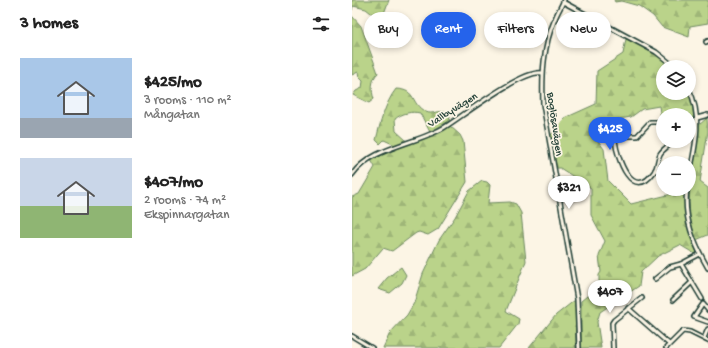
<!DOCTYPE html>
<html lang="en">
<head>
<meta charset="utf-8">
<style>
  :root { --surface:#fff; --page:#f2f2f2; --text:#222; --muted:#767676; --accent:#2563eb }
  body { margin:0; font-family:"Gochi Hand",sans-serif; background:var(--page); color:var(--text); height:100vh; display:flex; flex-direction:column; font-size:15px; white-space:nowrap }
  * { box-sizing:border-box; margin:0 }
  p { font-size:13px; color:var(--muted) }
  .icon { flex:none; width:22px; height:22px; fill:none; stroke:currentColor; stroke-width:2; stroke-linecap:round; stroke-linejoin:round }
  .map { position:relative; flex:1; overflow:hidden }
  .panel { display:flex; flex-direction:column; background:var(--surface); width:352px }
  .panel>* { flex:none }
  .hud { position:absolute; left:12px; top:12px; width:284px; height:36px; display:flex; gap:8px }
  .fabs { position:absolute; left:304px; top:60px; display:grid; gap:8px }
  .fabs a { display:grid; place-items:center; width:40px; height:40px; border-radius:50%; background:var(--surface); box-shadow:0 2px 6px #0003; font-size:20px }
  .price { position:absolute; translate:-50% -34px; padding:0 9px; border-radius:14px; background:#fff; color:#222; font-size:13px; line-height:26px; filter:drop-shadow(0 1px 2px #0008) }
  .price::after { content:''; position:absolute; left:50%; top:24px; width:12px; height:9px; margin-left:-6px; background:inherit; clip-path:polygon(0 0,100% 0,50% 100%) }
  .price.on { background:var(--accent); color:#fff }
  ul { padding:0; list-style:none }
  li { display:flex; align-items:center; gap:12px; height:100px; padding:0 20px }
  li span { display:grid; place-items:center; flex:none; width:112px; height:80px; border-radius:0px; color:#555 }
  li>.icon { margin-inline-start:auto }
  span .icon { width:48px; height:48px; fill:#fffc; stroke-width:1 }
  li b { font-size:17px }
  h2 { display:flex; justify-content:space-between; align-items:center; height:48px; padding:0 20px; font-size:17px }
  .pill { padding:0 14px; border-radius:18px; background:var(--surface); box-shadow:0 2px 6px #0003; font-size:14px; line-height:36px }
  .pill.on { background:var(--accent); color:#fff }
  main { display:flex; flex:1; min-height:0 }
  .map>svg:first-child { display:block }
  .grass { fill:url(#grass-tufts); stroke:#6c885f }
  .forest { fill:url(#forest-firs); stroke:#6c885f }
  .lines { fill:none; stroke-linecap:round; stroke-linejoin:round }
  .minor-casing { stroke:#1f3d34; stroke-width:6 }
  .minor { stroke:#fcf5e5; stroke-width:3 }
  .labels { text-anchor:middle; stroke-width:3.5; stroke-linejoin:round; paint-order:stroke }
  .street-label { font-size:11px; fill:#1f3d34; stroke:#fcf5e5 }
</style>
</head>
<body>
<main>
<section class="panel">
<h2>3 homes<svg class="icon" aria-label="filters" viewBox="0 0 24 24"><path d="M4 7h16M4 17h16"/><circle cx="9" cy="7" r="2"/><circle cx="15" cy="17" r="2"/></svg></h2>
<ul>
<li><span style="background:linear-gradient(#a9c7e8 75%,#9aa5b1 0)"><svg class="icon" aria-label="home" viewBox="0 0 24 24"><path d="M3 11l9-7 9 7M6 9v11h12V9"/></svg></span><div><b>$425/mo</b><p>3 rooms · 110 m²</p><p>Mångatan</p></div></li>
<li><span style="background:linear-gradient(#c9d6e8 60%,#8fb573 0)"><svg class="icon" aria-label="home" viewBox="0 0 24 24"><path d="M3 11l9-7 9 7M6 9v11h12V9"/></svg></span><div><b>$407/mo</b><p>2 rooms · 74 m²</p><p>Ekspinnargatan</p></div></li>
</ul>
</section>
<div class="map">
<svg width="356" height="348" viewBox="0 0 356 348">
  <defs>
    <pattern id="grass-tufts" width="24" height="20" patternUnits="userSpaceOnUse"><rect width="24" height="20" fill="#bad38a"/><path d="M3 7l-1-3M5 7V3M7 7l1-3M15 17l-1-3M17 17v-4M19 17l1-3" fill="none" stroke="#9fb678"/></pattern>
    <pattern id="forest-firs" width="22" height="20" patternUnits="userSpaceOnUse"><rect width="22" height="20" fill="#bad38a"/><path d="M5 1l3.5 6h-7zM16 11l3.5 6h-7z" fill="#9fb678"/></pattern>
  </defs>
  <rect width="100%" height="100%" fill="#fcf5e5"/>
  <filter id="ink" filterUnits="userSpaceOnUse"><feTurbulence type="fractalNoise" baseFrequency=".025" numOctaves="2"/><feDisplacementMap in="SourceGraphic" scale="8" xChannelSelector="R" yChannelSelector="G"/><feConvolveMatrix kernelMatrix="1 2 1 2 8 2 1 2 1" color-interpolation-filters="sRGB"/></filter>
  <g filter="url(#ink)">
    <path class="grass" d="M49,267L54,275L50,283L38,293L26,289L35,278Z"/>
    <g class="forest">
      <path d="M0,0H37L29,21L14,9L1,6L0,10Z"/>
      <path d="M262,0H356V23L338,26L337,37L310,27L301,16L287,6L269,1L263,2Z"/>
      <path d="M0,16L9,26L26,73C19,79 19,91 22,99L17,103L1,95L4,91L10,88L11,81L7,77L6,72L0,75Z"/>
      <path d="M274,39L303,53L320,67H311V93H337L341,106L343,135L337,133V115H330L329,113L326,115H311V120H309L307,106L290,109L279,117L261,120L249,127L242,135L252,149L256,181L279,204L324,193H333L335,223L345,253L343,254L328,245L306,256L289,272L287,286L248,312L245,322L249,348H229V301L247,286V275L249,272L247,256L253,241L239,215V188L208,168H204L198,136L213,118L244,104L245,71L271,54Z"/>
      <path d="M44,89C66,90 57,103 74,112C80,115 87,110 93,112L98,117L97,121L78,132L68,113C60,111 50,113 43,119L44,131L55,141L43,145L32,140L28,144L24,140C28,124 33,103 44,89Z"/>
      <path d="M355,118L356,131L348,182L356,188V235L344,240C328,196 345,168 347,125Z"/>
      <path d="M98,126L108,135L111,141L115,182L86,229L76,235L67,232L64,233L40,251L31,248L13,269L0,276V197L7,194L23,167L19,160Z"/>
      <path d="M130,181L135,182L138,185L136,203L158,202L164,204L169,213L174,261L154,311L167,319L166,324L147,348H31L38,333L55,315L62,303L71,274L87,240L103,217L117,191Z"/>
      <path d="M223,300L224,348H177L204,315Z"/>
    </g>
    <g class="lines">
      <defs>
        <g id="minor">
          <path d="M212,0C209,7 205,13 203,19C191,46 190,75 191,104L225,299L227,348"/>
          <path d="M211,2L304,52L323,67"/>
          <path d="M354,42L356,41"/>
          <path d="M337,89C351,118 343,147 337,177"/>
          <path d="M345,118L356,115"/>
          <path d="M311,122H298L285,136H269L263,140C265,158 280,203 302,172C306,167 305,160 308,154C311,149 317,146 321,141"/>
          <path d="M303,170L311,172"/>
          <path d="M0,175C19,147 65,144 93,127C112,115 170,70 190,73"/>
          <path d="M335,189C331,218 342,244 356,268"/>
          <path d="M348,254L329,264L350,299"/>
          <path d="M303,279L318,267L329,264"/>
          <path d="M321,300L340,282"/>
          <path d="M276,308L317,344"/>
          <path d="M356,310L351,304L342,317L356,322"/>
          <path d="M0,336L20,348"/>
          <path d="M352,338L356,329"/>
          <path d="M261,348L260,323L262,320L290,298"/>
          <path d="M314,348L331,331L338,332L356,341"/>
        </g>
      </defs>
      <use href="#minor" class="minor-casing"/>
      <use href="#minor" class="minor"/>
    </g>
  </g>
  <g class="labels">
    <g class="street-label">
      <text transform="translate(100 109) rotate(-32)" y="4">Vallbyvägen</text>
      <text transform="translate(204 124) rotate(82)" y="4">Boglösavägen</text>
    </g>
  </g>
</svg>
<div class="fabs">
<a><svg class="icon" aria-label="layers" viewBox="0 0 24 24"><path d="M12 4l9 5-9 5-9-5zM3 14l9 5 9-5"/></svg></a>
<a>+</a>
<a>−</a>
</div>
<b class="price on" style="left:258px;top:151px">$425</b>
<b class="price" style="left:217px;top:210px">$321</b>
<b class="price" style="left:258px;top:314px">$407</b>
<div class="hud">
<a class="pill">Buy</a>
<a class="pill on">Rent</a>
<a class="pill">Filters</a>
<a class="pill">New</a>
</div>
</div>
</main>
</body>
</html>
